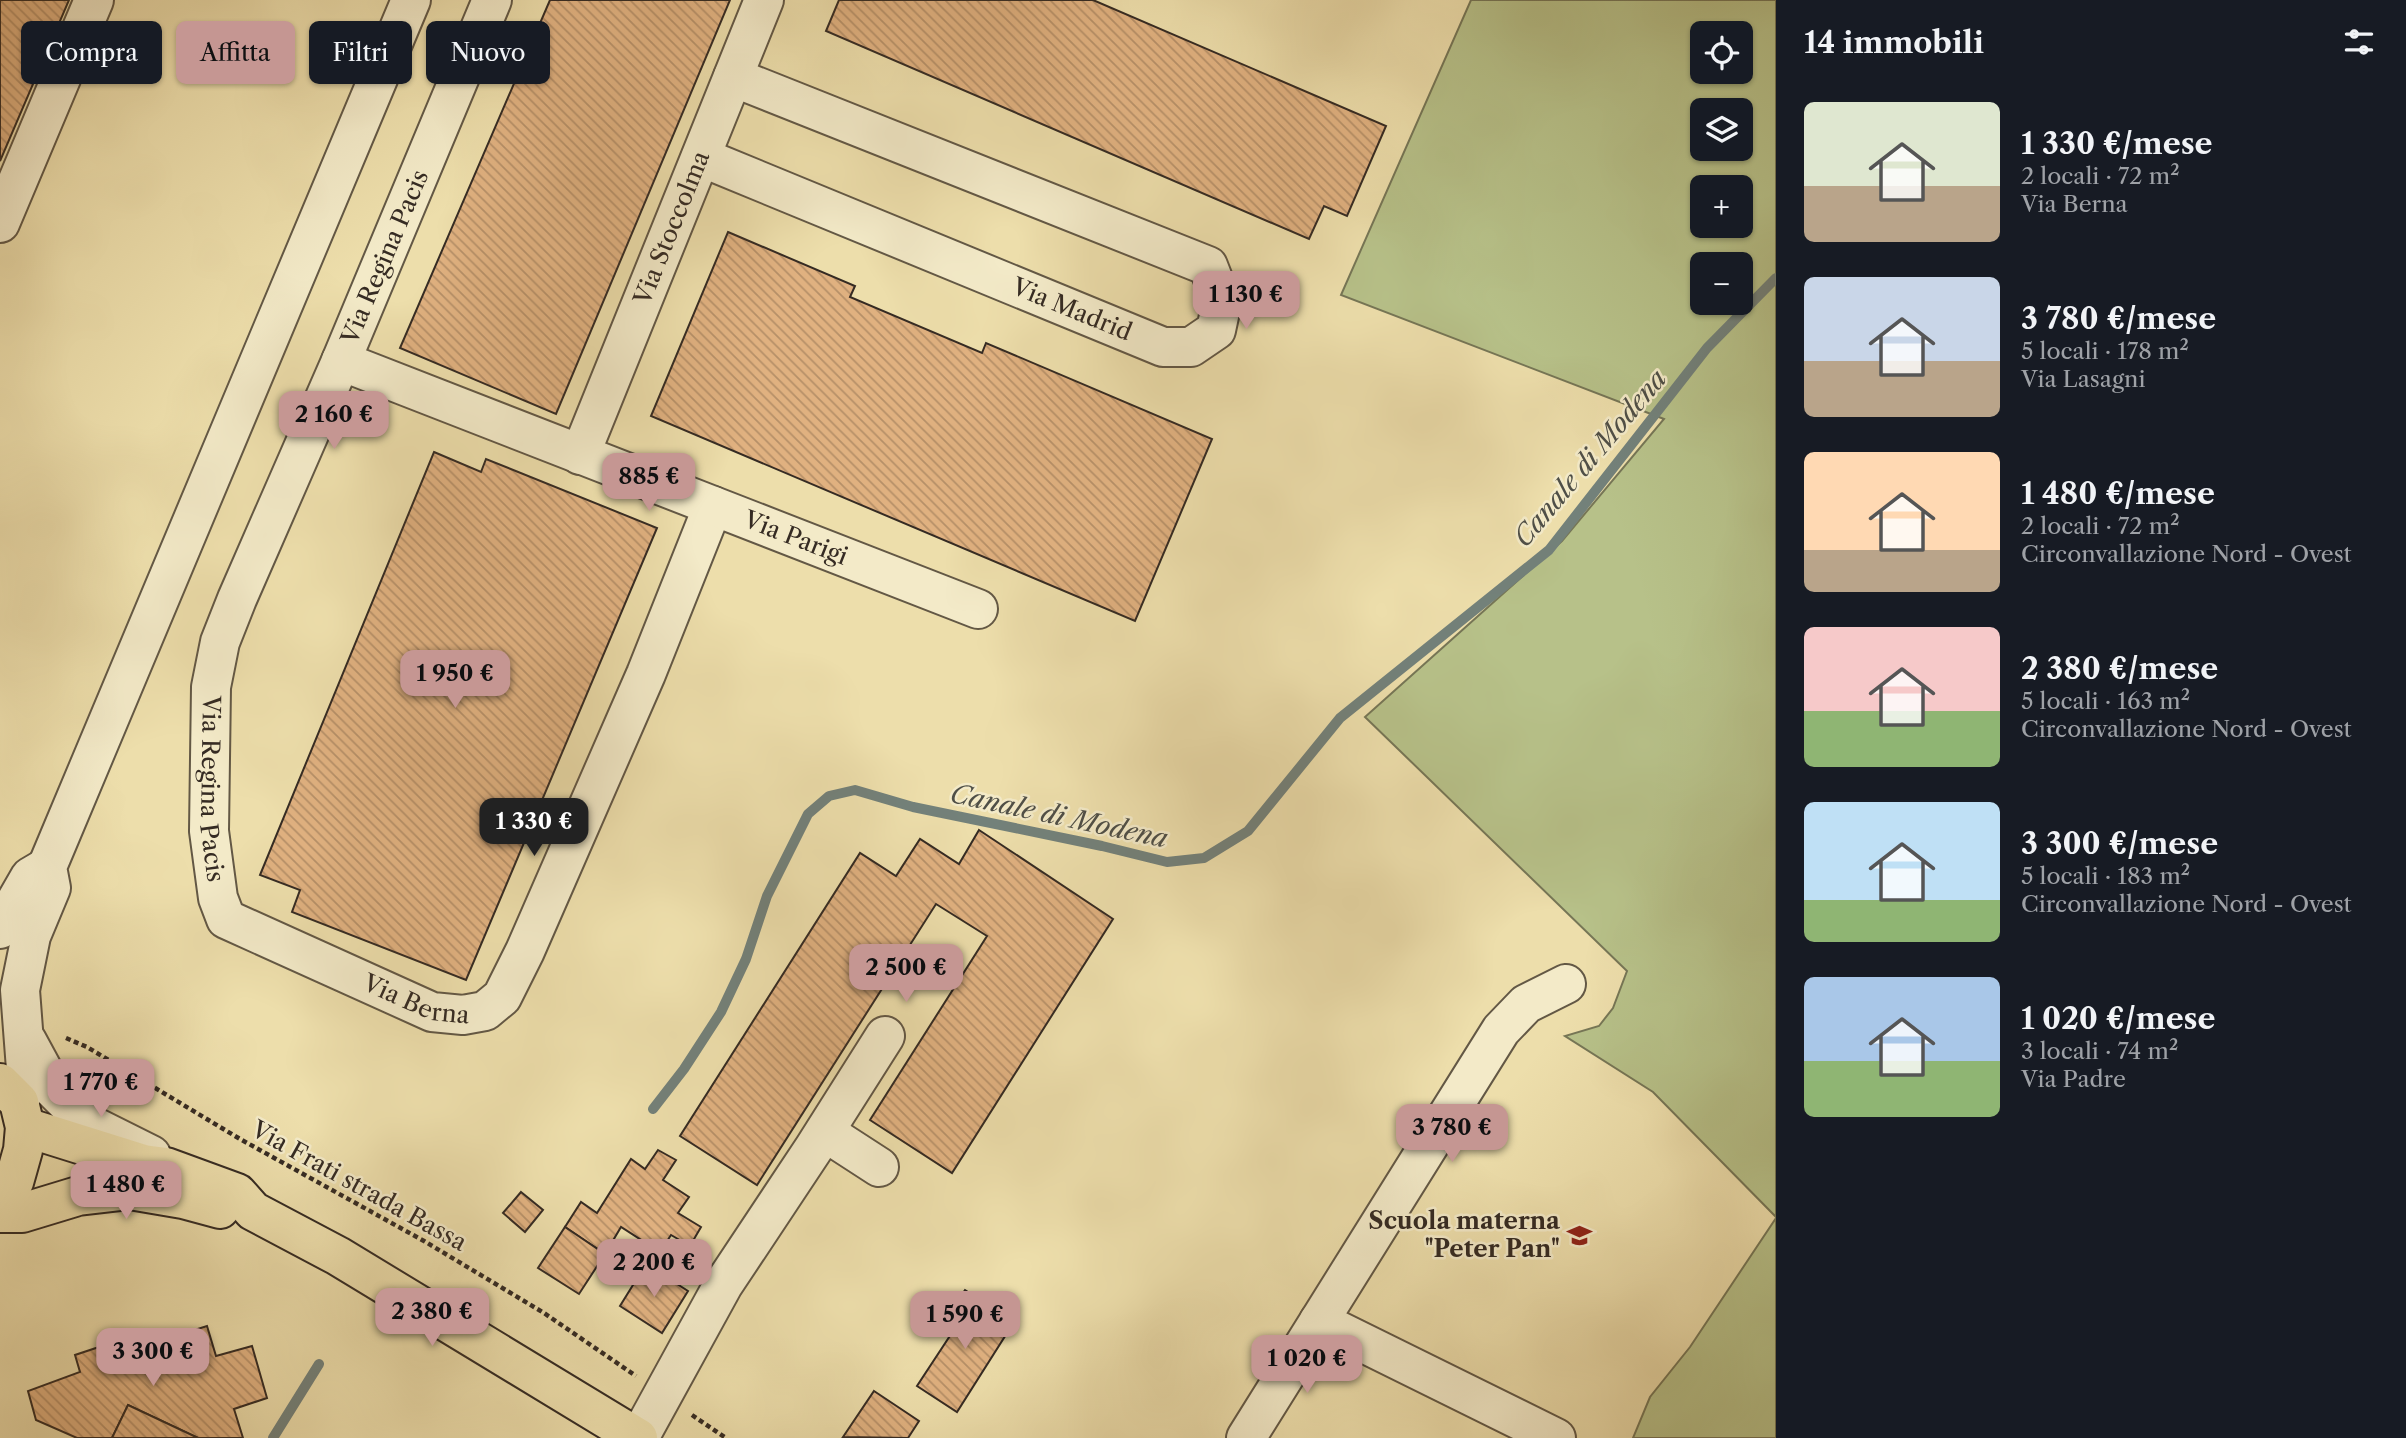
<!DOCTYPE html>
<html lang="it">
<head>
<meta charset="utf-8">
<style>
  :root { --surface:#171b24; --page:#20242c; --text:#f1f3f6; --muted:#9ea1a6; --accent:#c59692 }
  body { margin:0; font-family:"Libre Caslon Text",serif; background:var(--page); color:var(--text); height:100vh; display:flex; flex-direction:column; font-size:26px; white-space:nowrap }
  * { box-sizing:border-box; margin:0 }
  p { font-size:23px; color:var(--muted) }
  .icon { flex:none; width:38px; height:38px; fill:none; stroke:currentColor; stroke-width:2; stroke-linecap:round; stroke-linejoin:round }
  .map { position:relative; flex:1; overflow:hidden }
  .sheet { display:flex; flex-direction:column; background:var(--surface); width:630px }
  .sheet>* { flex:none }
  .banner { position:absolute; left:21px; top:21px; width:665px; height:63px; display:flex; gap:14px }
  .buttons { position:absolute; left:1690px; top:21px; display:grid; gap:14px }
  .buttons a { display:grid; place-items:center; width:63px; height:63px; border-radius:10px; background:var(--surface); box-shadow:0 2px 5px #0004; font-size:35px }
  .price { position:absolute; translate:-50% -60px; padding:0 16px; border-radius:14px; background:var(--accent); color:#111; font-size:23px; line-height:46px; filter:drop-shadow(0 2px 4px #0008) }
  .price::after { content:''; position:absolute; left:50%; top:42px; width:21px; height:16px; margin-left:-10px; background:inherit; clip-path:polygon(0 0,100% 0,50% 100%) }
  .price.on { background:#222; color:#fff }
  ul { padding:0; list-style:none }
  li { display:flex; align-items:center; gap:21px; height:175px; padding:0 28px }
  li span { display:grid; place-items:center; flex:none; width:196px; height:140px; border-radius:10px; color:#555 }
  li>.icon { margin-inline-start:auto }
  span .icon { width:84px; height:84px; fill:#fffc; stroke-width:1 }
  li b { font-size:30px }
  h2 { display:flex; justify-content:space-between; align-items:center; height:84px; padding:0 28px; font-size:30px }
  .tag { padding:0 24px; border-radius:10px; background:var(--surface); box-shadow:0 2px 5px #0004; font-size:24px; line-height:63px }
  .tag.on { background:var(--accent); color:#111 }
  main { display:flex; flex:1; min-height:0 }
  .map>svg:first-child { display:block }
  .green { fill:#b7c189; stroke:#767656; stroke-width:2; fill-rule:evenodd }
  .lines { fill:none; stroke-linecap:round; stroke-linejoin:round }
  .stream { stroke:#73817a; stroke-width:10 }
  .building { fill:url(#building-back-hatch); stroke:#352b23; stroke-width:2 }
  .minor-casing { stroke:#635845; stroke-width:42 }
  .major-casing { stroke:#352b23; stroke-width:42 }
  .path { stroke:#352b23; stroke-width:4.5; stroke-dasharray:5 3.5; stroke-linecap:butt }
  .minor { stroke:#f3eac8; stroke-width:38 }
  .major { stroke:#eddeab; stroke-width:38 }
  .labels { text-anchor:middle; stroke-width:5; stroke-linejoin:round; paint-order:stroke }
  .street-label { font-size:24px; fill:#352b23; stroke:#f3eac8 }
  .poi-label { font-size:24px; font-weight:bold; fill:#352b23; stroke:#f3eac8; text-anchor:end }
  .water-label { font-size:26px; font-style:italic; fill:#4f4f47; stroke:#f3eac8 }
</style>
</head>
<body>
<main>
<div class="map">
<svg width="1776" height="1438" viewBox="0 0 1776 1438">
  <defs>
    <pattern id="building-back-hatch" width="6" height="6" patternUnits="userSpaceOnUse" patternTransform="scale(1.75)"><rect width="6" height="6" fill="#e0b180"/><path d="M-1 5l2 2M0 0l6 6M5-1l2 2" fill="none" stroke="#b69068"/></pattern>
  </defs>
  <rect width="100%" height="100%" fill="#eddeab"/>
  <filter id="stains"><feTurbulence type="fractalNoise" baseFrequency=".00286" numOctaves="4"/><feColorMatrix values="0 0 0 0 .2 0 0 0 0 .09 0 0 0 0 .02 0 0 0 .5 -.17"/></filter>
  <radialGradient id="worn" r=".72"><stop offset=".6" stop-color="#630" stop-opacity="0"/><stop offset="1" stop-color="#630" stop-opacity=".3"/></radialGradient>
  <g class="green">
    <path d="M1471,0H1776V1217L1653,1092L1565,1036L1599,1026L1613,1008L1627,971L1365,717L1562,541L1664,419L1341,295ZM1703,33H1741V72H1703ZM1703,110H1741V149H1703ZM1703,187H1741V226H1703ZM1741,264V303H1703V264Z"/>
    <path d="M1776,1218V1438H1633L1650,1397L1690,1347Z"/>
  </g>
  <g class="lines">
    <g class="stream">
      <path d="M653,1109L684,1069L721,1012L746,959L767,896L808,814L829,796L855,790L913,807L1102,846L1167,862L1204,858L1248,831L1340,718L1549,550L1707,348L1776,278"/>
      <path d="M273,1438L319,1364"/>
    </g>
  </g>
  <g class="building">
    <path d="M0,0H69L0,161Z"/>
    <path d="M550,0H730L556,414L400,348Z"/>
    <path d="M839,0H1093L1386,126L1347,216L1324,206L1309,239L826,31Z"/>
    <path d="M728,232L855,286L850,297L982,353L986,343L1212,439L1135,621L651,416Z"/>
    <path d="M434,452L481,472L486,459L657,528L466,980L292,912L300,890L260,875Z"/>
    <path d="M979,830L1113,919L952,1173L870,1120L987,936L936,904L757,1185L680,1136L860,853L896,876L920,839L959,864Z"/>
    <path d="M658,1150L676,1160L663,1180L689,1197L678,1213L701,1227L690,1246L671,1235L660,1252L621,1227L605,1254L565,1227L581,1202L597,1213L631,1159L645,1169Z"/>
    <path d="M521,1192L543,1210L525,1232L503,1213Z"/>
    <path d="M565,1227L605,1254L579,1294L538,1268Z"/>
    <path d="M646,1264L688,1291L662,1333L620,1306Z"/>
    <path d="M965,1290L1014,1322L957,1412L917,1386L959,1322L948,1315Z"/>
    <path d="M207,1326L216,1356L252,1346L267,1398L234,1409L243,1438H198L128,1405L112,1438H77L36,1420L28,1391L80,1372L75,1355L141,1333L144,1346Z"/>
    <path d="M874,1391L919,1421L908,1438L843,1437Z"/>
    <path d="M128,1405L198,1438H112Z"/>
  </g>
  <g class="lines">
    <defs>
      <g id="minor">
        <path id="s1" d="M492,0L341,361L237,599L220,642L211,687L209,831L218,898L226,919L432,1012L463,1015L485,1011L502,997L525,951L646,674L713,506"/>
        <path id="s2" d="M701,157L1163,347H1191L1216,330L1222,302L1208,266L733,77"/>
        <path d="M0,223L94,0"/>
        <path id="s3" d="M341,361L978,609"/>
        <path id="s4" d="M580,455L764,0"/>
        <path d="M0,929L30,877L47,867"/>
        <path d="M27,1041L53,1089L87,1123L151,1155"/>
        <path d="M19,1102L27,1082L20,990L31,936L51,888L47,867L411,0"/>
        <path d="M825,1132L879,1167"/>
        <path d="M1319,1321L1556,1438"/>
        <path d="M639,1438L723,1285L814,1148L885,1036"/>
        <path d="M1246,1438L1501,1030L1526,1004L1566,984"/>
      </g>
      <g id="major">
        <path d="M0,1083L19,1102L25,1127L23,1150L14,1182L0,1196"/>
        <path d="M25,1127L143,1164L166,1167L237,1193L253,1211L338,1256L638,1438"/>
        <path d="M0,1213H22L78,1196L130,1190L183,1199L220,1209"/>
      </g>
    </defs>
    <use href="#minor" class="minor-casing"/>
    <use href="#major" class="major-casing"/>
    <g class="path">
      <path d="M66,1038L87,1047L240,1139L424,1241L544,1313L636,1376"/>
      <path d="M692,1415L726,1438"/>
    </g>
    <use href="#minor" class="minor"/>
    <use href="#major" class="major"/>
  </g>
  <defs>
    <symbol id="school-bare" viewBox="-9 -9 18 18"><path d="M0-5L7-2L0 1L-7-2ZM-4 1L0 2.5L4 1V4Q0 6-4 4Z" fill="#8f2418" stroke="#f3eac8" stroke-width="2.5" paint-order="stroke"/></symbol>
  </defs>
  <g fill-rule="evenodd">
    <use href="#school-bare" x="1562" y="1218" width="35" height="35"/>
  </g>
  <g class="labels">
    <g class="street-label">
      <text dy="8" stroke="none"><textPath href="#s4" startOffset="245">Via Stoccolma</textPath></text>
      <text transform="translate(385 257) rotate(-67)" y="8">Via Regina Pacis</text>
      <text dy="8" stroke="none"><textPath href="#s2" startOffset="401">Via Madrid</textPath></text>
      <text dy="8" stroke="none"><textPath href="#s3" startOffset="488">Via Parigi</textPath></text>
      <text dy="8" stroke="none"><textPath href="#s1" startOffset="845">Via Regina Pacis</textPath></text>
      <text dy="8" stroke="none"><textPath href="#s1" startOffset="1185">Via Berna</textPath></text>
      <text transform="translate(359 1186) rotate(29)" y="8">Via Frati strada Bassa</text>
    </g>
    <g class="poi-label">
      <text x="1560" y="1229">Scuola materna<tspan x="1560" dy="28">"Peter Pan"</tspan></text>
    </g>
    <g class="water-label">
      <text transform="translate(1590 458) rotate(-50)" y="9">Canale di Modena</text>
      <text transform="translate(1059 816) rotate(12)" y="9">Canale di Modena</text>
    </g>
  </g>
  <rect width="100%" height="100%" filter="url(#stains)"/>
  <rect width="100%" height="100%" fill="url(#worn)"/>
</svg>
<div class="buttons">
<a><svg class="icon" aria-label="locate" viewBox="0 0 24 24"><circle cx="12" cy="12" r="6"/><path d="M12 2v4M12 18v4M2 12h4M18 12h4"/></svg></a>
<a><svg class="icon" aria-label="layers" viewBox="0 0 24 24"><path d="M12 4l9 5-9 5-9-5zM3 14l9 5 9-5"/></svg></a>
<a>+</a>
<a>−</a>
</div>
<b class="price" style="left:1246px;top:331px">1 130 €</b>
<b class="price" style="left:334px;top:451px">2 160 €</b>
<b class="price" style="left:649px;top:513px">885 €</b>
<b class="price" style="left:455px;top:710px">1 950 €</b>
<b class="price on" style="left:534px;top:858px">1 330 €</b>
<b class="price" style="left:906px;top:1004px">2 500 €</b>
<b class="price" style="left:101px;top:1119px">1 770 €</b>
<b class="price" style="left:1452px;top:1164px">3 780 €</b>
<b class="price" style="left:126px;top:1221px">1 480 €</b>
<b class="price" style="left:654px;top:1299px">2 200 €</b>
<b class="price" style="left:432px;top:1348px">2 380 €</b>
<b class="price" style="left:965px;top:1351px">1 590 €</b>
<b class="price" style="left:153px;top:1388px">3 300 €</b>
<b class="price" style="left:1307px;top:1395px">1 020 €</b>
<div class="banner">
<a class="tag">Compra</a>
<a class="tag on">Affitta</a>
<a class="tag">Filtri</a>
<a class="tag">Nuovo</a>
</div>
</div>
<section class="sheet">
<h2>14 immobili<svg class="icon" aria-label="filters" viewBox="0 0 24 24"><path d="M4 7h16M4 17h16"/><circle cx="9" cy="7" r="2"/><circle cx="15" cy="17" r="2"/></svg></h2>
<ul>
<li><span style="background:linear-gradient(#dfe7d0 60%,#b9a48a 0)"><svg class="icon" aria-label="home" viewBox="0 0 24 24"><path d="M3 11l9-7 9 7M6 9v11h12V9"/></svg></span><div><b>1 330 €/mese</b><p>2 locali · 72 m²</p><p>Via Berna</p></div></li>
<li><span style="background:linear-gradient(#c9d6e8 60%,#b9a48a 0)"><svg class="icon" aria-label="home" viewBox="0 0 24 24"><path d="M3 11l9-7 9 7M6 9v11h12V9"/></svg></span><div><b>3 780 €/mese</b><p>5 locali · 178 m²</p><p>Via Lasagni</p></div></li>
<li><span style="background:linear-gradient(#ffd9b3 70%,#b9a48a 0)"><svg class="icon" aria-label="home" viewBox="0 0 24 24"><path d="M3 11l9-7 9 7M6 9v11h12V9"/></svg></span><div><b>1 480 €/mese</b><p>2 locali · 72 m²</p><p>Circonvallazione Nord - Ovest</p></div></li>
<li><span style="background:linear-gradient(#f6c9c9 60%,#8fb573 0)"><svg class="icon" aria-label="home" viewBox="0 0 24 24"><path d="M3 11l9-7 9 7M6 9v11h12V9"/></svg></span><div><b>2 380 €/mese</b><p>5 locali · 163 m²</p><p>Circonvallazione Nord - Ovest</p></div></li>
<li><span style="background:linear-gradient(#bfe0f5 70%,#8fb573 0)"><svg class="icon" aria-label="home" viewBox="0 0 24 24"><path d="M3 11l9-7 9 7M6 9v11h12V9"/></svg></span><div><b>3 300 €/mese</b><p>5 locali · 183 m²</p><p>Circonvallazione Nord - Ovest</p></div></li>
<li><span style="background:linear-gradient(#a9c7e8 60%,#8fb573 0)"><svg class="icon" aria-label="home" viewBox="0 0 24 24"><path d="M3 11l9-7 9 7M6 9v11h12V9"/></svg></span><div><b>1 020 €/mese</b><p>3 locali · 74 m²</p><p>Via Padre</p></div></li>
</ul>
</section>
</main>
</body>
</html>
